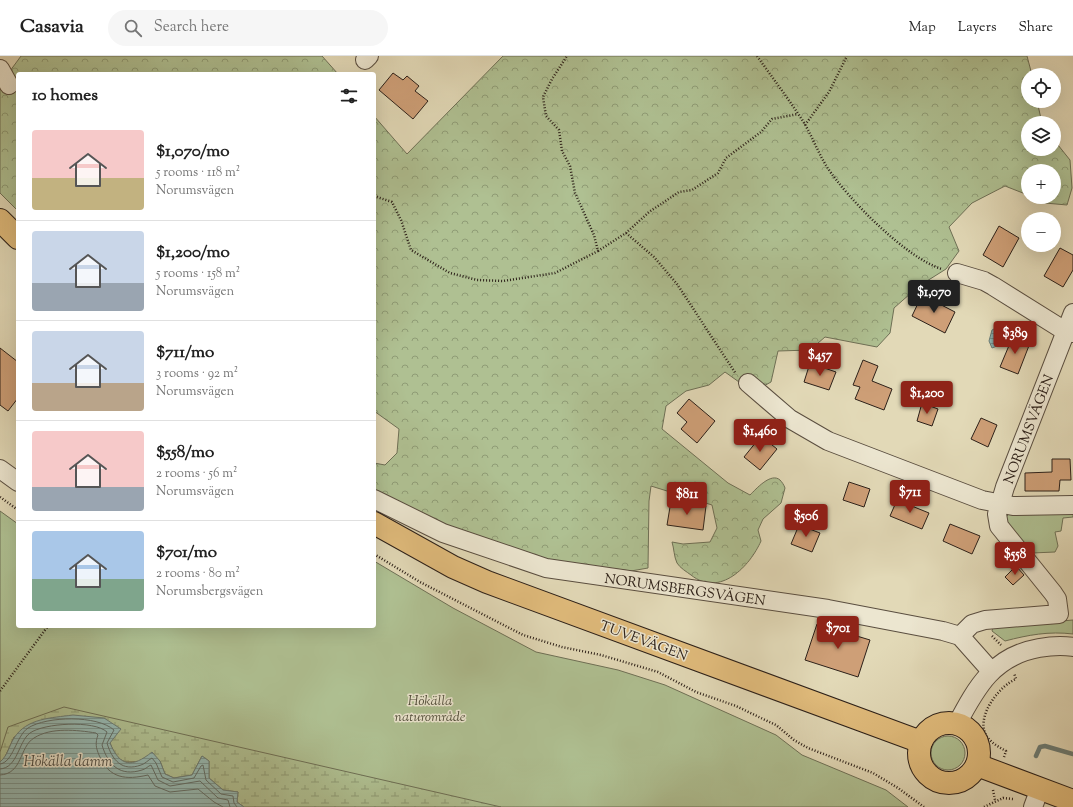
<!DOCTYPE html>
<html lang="en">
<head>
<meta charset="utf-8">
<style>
  :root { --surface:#fff; --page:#f6f6f6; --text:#222; --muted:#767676; --line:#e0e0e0; --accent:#8f2418 }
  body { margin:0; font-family:"Sorts Mill Goudy",serif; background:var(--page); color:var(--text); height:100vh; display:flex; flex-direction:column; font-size:15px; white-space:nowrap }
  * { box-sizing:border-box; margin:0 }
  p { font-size:13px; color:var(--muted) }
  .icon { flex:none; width:22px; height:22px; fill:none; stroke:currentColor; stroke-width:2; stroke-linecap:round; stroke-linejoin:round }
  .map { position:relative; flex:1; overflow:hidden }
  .side { position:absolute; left:16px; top:16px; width:360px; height:556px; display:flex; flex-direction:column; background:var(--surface); border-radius:4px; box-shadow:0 4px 16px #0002 }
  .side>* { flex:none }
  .buttons { position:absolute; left:1021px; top:12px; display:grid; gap:8px }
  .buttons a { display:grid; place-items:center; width:40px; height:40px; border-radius:50%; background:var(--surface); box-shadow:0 4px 16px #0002; font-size:20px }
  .price { position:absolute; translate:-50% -34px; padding:0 9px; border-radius:4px; background:var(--accent); color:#fff; font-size:13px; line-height:26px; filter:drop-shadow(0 1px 2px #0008) }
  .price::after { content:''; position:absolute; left:50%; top:24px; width:12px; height:9px; margin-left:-6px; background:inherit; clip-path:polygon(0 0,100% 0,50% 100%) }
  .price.active { background:#222; color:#fff }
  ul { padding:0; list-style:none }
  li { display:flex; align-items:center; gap:12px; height:100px; padding:0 16px }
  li+li { border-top:1px solid var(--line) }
  li span { display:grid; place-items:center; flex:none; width:112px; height:80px; border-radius:4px; color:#555 }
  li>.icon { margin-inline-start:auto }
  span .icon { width:48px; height:48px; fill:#fffc; stroke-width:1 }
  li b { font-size:17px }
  h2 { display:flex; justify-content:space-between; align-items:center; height:48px; padding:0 16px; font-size:17px }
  header { display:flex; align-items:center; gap:24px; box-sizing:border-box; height:56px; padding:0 20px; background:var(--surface); border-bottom:1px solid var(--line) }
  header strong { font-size:19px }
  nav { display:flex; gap:22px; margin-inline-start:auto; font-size:14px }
  .search { width:280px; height:36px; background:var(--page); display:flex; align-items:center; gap:10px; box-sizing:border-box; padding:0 14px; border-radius:22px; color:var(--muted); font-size:15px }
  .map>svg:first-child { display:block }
  .green { fill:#afc092; stroke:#6e7056 }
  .forest { fill:url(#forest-crowns); stroke:#6e7056 }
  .wetland { fill:url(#wetland-marsh); stroke:#6e7056 }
  .water { fill:url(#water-rules); stroke:#6b7c75 }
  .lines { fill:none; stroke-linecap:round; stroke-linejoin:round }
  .shore { stroke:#606c66; stroke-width:1 }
  .stream { stroke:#6b7c75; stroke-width:4.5 }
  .building { fill:#ce9f77; stroke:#2c2019 }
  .minor-casing { stroke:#5a4e40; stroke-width:20 }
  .major-casing { stroke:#2c2019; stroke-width:24 }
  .path { stroke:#2c2019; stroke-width:2.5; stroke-dasharray:1 2; stroke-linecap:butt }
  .minor { stroke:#ece6d0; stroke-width:18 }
  .major { stroke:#e1bc7c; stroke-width:22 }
  .labels { text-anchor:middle; stroke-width:3; stroke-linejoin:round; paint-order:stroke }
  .street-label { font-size:14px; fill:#2c2019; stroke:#ece6d0 }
  .park-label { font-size:14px; font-style:italic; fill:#53503d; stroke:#ece6d0 }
  .water-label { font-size:15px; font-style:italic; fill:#4c4e47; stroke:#ece6d0 }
</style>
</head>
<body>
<header>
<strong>Casavia</strong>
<div class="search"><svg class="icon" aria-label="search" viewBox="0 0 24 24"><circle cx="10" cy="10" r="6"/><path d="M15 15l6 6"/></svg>Search here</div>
<nav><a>Map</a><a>Layers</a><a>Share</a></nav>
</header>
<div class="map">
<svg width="1073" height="751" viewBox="0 0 1073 751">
  <defs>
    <pattern id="forest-crowns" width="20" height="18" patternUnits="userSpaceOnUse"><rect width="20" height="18" fill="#afc092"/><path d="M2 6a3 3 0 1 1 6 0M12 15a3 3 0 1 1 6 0" fill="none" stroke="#8f9c76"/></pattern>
    <pattern id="wetland-marsh" width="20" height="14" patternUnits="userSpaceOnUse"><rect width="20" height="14" fill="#afc092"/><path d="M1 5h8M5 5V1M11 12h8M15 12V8" fill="none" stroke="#8f9c76"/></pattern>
    <pattern id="water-rules" width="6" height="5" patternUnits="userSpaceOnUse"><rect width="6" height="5" fill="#95b9b3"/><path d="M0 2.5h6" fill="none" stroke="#7a9691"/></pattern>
  </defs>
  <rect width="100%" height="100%" fill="#e2d9b7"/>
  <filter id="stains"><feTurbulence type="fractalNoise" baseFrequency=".005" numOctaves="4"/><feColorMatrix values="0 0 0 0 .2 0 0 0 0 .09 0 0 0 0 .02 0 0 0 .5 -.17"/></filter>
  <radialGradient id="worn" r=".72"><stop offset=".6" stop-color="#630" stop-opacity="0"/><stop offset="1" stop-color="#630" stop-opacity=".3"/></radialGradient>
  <g class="green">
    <path d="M0,455L18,468V570H374V505L453,552L536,596L618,614L665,629L776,679L802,699L886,734L908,751H0Z"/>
    <path d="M1073,456V461L1063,462L1061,475L1055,476L1058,490L1055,496L1032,497L1008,475L1006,461L1009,458Z"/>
    <path d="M1073,564V578C1049,575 1028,579 1005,585L992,575L993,571Z"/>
    <circle cx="948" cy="697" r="17"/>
  </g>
  <g class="forest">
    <path d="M21,0H322L338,18H18V155L0,137V25L10,15Z"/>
    <path d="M503,0H1027L1032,19H1028V45H1037L1042,67H1028V93H1054V84L1070,104L1072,132L1067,149L1045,147L1032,141H1054V115H1028V139L1005,130L972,147L949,171L959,195L946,213L919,230L894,252L890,277L877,291L825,281L810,294L778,295L771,326L753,336L725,316L709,329L686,335L666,350L662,373L728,427L750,439C756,433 771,416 780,424C782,426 784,429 785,432L781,447L763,463L758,474L761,485C750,510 720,542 691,519C687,516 680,512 677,507C674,501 674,492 672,486L683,488L710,486L717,472L712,449L651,430L649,445L648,512L631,515L540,503L483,486L374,435V407L385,409L397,397L399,373L374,355V60L407,98Z"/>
  </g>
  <path class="wetland" d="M64,651L501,751H244L237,746L238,736L223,734L209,722V705L202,700L192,719L174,722L165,718L160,705L125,706L116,701L110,687L14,681L5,701L0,706V696L8,671Z"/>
  <g class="water">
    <path d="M998,271L1001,273L1002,277L997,290L992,292L989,285L992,274Z"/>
    <path d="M73,659L104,662L121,673L110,687C120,711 132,712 152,696L160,705L165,718L174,722L192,719L202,700L209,705V722L223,734L238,736L237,746L244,751H0V706C8,699 9,690 14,682C27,662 51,662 73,659Z"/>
  </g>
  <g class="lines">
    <g class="shore">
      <path d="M0,708C13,707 16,680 28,672C47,660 97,659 114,674L107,687C112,704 122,716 141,709C145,708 148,704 152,702L156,707L162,721L173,726L194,722L201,710L203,709L206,724L221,738L233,740L234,747L237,751"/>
      <path d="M0,713C18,712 18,686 30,677C44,667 94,664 107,676L102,689C108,709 120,721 142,714C146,713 148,710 151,709L158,724L170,730L200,725L218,742L228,744L230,751"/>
      <path d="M0,719C23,718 19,691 34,682C51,671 77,674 96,677L98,679C95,687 96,692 99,699C109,723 126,724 148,719L155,730L170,736L198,733L214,746L223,751"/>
    </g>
    <path class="stream" d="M1036,700L1040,691L1045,690L1073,698"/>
  </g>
  <g class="building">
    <path d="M393,17L403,24L407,20L419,30L415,35L428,45L413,63L379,34Z"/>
    <path d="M999,170L1019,182L1003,211L983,199Z"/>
    <path d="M1060,192L1073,199V214L1063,231L1044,220Z"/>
    <path d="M922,239L955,256L945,277L912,260Z"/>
    <path d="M1013,280L1030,287L1018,318L1000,311Z"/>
    <path d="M0,292L18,306V342L8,355L0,349Z"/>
    <path d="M863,304L878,310L872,325L892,333L884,354L855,343L860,331L853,329Z"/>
    <path d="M810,307L836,316L829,334L804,326Z"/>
    <path d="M689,343L715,365L697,387L681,373L687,366L677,357Z"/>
    <path d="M922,347L938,353L932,370L917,365Z"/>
    <path d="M981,362L997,369L988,391L971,383Z"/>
    <path d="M761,380L777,393L760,414L744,401Z"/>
    <path d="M1052,403H1070L1071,424H1060L1059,435H1025V417L1052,416Z"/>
    <path d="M849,426L870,433L864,451L843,444Z"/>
    <path d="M897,444L929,457L922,473L890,460Z"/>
    <path d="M671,445L706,450L703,474L667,469Z"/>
    <path d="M950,468L980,480L972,498L943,485Z"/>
    <path d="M799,469L820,477L812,496L791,488Z"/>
    <path d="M1016,510L1024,519L1013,529L1005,521Z"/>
    <path d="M817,568L870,584L858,621L805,604Z"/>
  </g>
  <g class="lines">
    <defs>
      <g id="minor">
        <path d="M365,4L369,0"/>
        <path d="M0,13L9,29"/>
        <path d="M957,217L984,225L993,230L1065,275L1073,277"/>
        <path d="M748,327L790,363L828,385L982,444L1013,450L1073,449"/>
        <path d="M0,413L18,426"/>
        <path d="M374,443L443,477L546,512L828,553L943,575L960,580L991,615"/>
        <path d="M960,580L972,568L985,564L1059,558L1057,543L1053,537L999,470L997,458L1005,431L1073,257"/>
        <path d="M957,668C977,630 994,600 1039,592C1050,590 1062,589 1073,591"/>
        <path d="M1033,751L1040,732"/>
      </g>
      <g id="major">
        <path d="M0,164L18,182"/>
        <path d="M374,467L453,511L487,526L921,686"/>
        <circle cx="949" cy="697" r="30"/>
        <path d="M977,709L1073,745"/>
      </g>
    </defs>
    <use href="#minor" class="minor-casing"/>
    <use href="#major" class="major-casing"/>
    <g class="path">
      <path d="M757,0C772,21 787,41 801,62C811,77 817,95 827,111C847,142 907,203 942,213"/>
      <path d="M805,69L829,36L847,0"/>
      <path d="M374,140L392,146L401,164L411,194L450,217L477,224L503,225L555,217L598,195L594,179L575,137L570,110L562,95L559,74L546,60L543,41L552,23L567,0"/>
      <path d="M626,177L654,201L677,228L736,318"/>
      <path d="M598,195L626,177L649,156L679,136L692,134L718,117L726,102L761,76L772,63L798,58"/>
      <path d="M0,441L18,454"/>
      <path d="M374,498L420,526L523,579L562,591L601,599L658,616L696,636L736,650L761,662L776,669L794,684L808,692L873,717L898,732L924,751"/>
      <path d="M992,580L1001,589"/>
      <path d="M0,635L48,570"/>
      <path d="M1004,701L1006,695C997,690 987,685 984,674C980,655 1000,630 1016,623L1014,617"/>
      <path d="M993,734L995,744"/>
      <path d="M984,751L1003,742L1013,743"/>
    </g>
    <use href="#minor" class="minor"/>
    <use href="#major" class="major"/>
  </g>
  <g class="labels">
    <g class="street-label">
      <text transform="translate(1028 373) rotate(-69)" y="5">NORUMSVÄGEN</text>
      <text transform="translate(685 533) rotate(8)" y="5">NORUMSBERGSVÄGEN</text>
      <text transform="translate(644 584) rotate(20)" y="5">TUVEVÄGEN</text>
    </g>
    <g class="park-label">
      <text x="430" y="649">Hökälla<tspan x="430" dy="16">naturområde</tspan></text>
    </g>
    <g class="water-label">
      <text x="68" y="710">Hökälla damm</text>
    </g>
  </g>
  <rect width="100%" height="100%" filter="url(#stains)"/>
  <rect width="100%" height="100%" fill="url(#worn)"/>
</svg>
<div class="buttons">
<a><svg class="icon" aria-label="locate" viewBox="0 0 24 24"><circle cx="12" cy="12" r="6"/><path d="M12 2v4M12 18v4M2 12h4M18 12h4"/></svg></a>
<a><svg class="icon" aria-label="layers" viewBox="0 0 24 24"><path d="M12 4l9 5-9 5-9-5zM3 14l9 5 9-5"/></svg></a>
<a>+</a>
<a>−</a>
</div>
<b class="price active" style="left:934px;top:258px">$1,070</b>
<b class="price" style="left:1015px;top:299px">$389</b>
<b class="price" style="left:820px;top:321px">$457</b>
<b class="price" style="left:927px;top:359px">$1,200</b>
<b class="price" style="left:760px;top:397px">$1,460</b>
<b class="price" style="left:910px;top:458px">$711</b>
<b class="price" style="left:687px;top:460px">$811</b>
<b class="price" style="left:806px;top:482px">$506</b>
<b class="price" style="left:1015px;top:520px">$558</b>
<b class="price" style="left:838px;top:594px">$701</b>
<section class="side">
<h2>10 homes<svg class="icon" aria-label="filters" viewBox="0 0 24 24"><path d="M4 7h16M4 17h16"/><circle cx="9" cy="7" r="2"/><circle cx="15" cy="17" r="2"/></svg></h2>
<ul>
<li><span style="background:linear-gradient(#f6c9c9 60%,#c2b280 0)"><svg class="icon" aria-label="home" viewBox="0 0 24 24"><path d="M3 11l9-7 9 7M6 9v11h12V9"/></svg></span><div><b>$1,070/mo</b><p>5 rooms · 118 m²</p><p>Norumsvägen</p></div></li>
<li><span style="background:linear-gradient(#c9d6e8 65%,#9aa5b1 0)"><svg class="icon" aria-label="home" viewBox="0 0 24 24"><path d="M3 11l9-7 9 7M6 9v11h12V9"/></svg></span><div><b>$1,200/mo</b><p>5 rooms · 158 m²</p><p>Norumsvägen</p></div></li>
<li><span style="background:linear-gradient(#c9d6e8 65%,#b9a48a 0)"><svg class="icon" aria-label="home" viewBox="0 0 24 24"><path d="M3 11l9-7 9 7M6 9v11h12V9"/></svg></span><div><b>$711/mo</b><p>3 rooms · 92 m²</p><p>Norumsvägen</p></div></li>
<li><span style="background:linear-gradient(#f6c9c9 70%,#9aa5b1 0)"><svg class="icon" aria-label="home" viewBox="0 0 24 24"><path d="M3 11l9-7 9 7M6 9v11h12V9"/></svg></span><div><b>$558/mo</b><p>2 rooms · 56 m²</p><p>Norumsvägen</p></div></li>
<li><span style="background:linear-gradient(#a9c7e8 60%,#7fa58c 0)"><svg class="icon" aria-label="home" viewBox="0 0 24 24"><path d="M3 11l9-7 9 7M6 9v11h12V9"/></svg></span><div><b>$701/mo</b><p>2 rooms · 80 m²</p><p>Norumsbergsvägen</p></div></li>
</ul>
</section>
</div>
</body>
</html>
